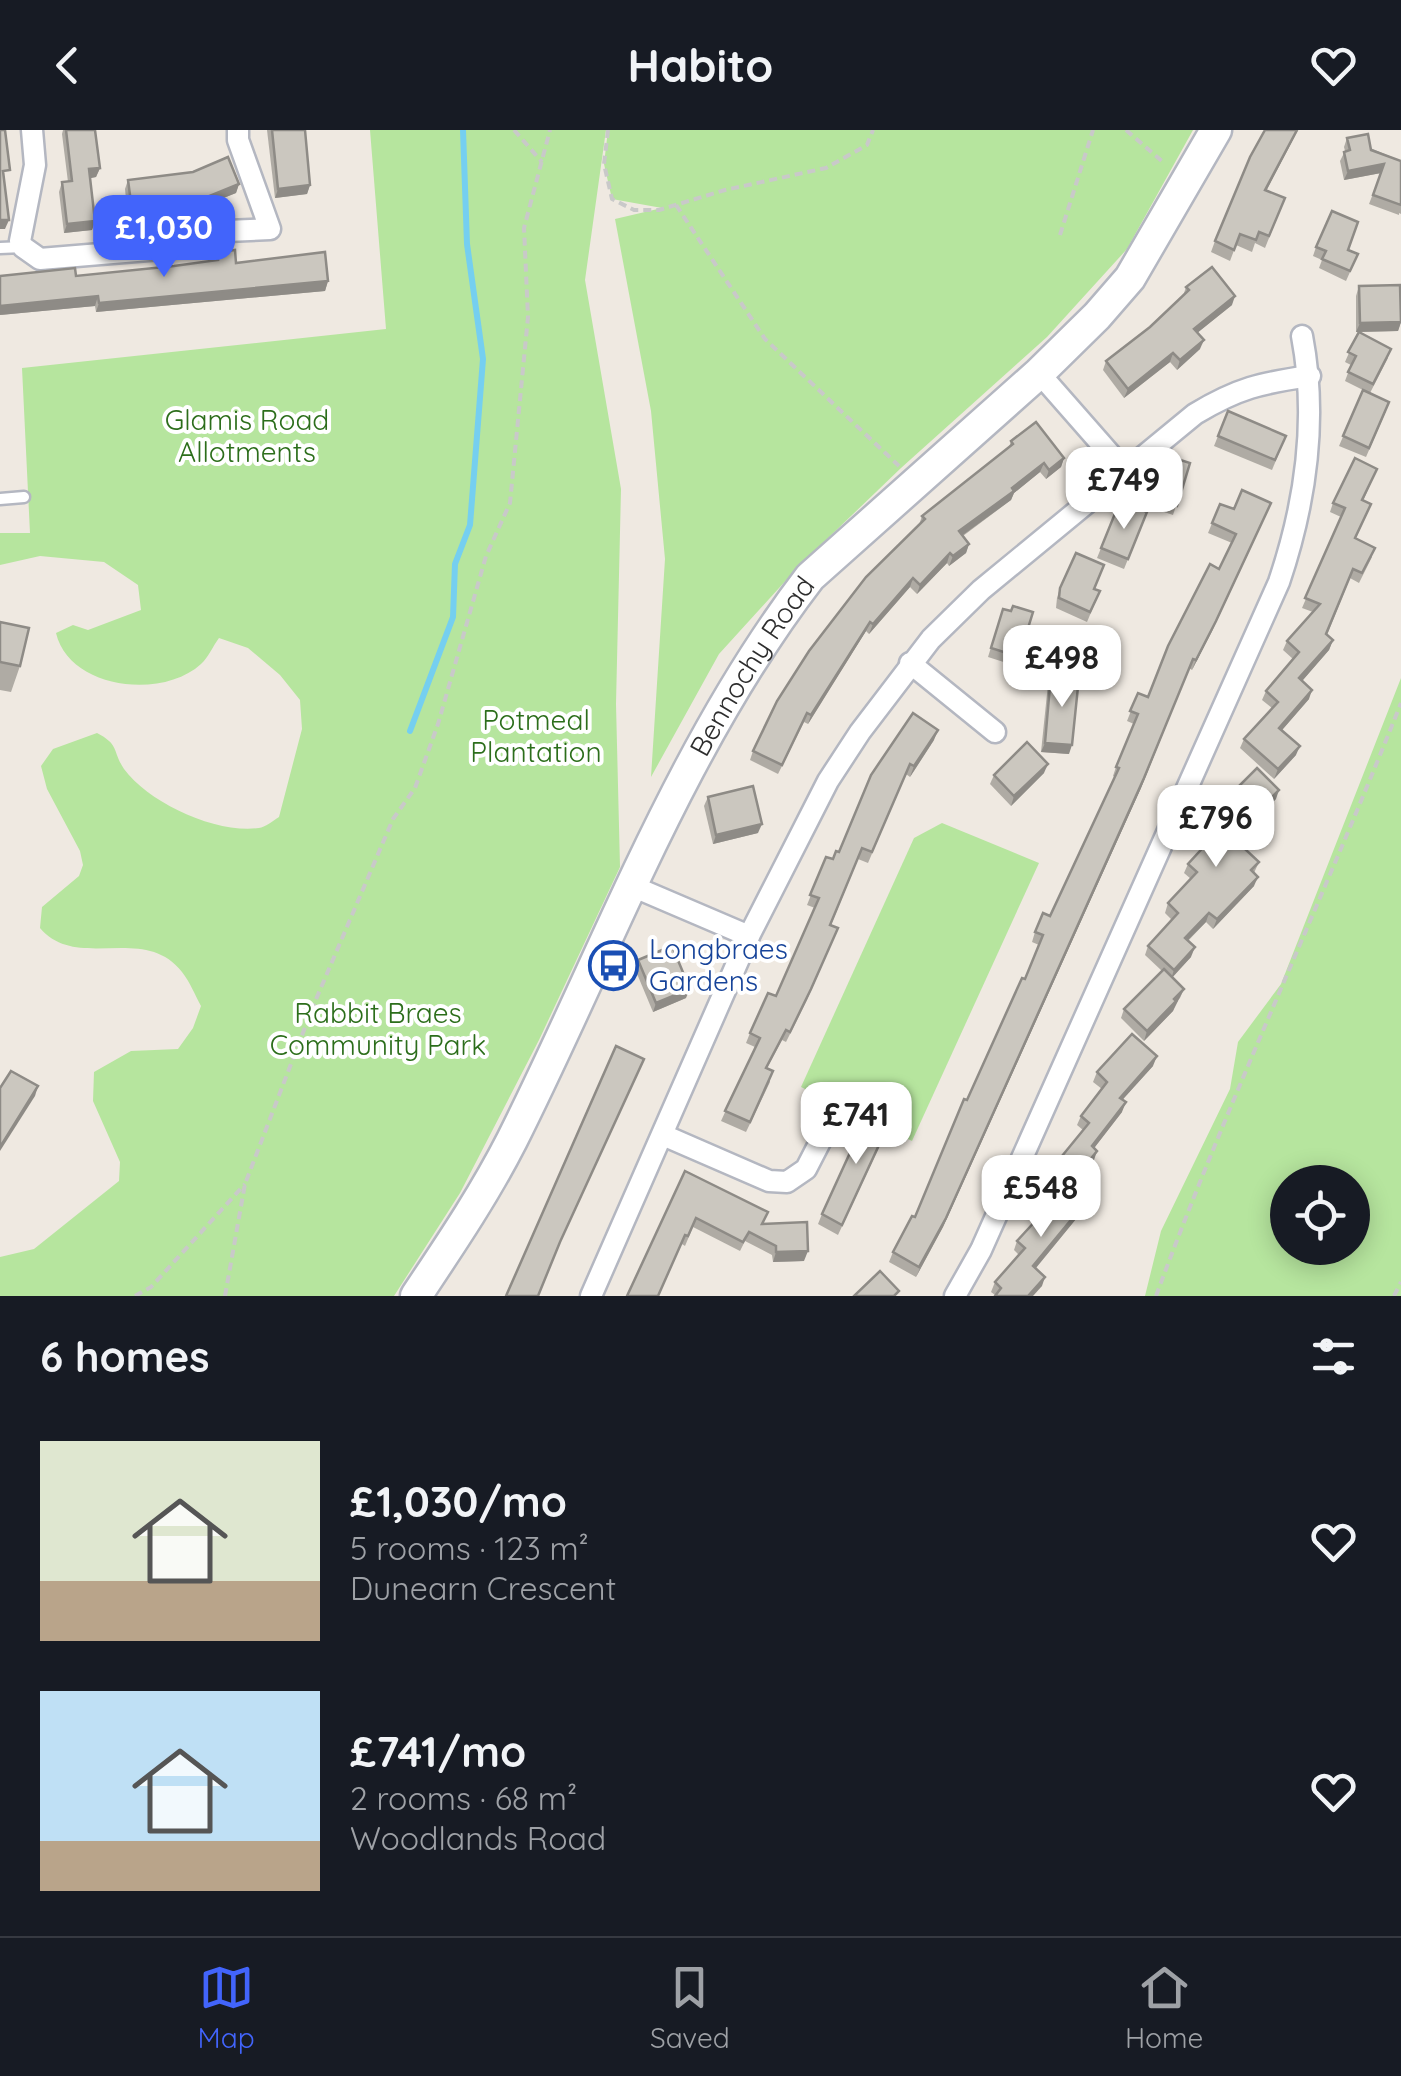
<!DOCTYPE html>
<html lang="en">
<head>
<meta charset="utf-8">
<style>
  :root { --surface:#171b24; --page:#20242c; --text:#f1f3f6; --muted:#9ea1a6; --line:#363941; --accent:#4264fb }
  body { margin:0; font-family:Quicksand,sans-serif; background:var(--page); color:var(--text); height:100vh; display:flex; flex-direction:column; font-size:38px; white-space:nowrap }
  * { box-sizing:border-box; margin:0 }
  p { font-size:32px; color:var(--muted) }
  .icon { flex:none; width:55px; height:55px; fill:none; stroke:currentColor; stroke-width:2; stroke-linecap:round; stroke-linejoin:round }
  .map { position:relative; height:1166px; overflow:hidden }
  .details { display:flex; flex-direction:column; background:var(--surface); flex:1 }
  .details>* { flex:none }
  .tools { position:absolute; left:1270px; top:1035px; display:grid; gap:20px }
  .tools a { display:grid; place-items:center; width:100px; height:100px; border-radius:50%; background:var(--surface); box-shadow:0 5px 25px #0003; font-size:50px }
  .price { position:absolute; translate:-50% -85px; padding:0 22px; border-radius:20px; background:#fff; color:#222; font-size:32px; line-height:65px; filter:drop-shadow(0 2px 5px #0008) }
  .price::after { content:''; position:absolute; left:50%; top:60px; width:30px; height:22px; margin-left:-15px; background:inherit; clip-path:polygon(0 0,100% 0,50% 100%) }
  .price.selected { background:var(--accent); color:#fff }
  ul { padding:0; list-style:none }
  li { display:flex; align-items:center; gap:30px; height:250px; padding:0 40px }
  li span { display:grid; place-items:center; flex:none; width:280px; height:200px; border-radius:0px; color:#555 }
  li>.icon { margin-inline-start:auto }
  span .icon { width:120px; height:120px; fill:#fffc; stroke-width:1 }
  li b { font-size:42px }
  h2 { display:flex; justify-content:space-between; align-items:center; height:120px; padding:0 40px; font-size:42px }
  header { display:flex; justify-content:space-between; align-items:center; height:130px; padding:0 40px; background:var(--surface); font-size:45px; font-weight:700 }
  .menu { display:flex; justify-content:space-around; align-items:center; height:140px; border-top:2px solid var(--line); background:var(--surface); font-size:28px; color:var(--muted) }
  .menu a { display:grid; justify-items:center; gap:5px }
  .menu .selected { color:var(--accent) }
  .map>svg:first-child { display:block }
  .green { fill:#b6e59e; fill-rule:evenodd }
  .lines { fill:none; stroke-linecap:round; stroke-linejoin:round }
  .stream { stroke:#75cff0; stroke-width:6 }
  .lane-casing { stroke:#b4b7c1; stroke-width:15 }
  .street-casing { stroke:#b4b7c1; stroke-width:25 }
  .secondary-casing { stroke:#b4b7c1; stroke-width:35 }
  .path { stroke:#c9c9c9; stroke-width:4; stroke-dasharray:8 5; stroke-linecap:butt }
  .lane { stroke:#fff; stroke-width:10 }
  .street { stroke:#fff; stroke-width:20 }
  .secondary { stroke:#fff; stroke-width:30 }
  .wall { fill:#afaba4 }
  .shaded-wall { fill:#8e8b86 }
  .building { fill:#cbc7bf; stroke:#8e8b86; stroke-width:2.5 }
  .labels { text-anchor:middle; stroke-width:8; stroke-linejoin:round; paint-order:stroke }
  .park-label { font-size:28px; fill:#2c6e1b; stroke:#fff }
  .street-label { font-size:28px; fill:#2e2e2e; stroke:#fff }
  .transit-label { font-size:28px; fill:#164399; stroke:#fff; text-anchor:start }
</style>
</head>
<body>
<header><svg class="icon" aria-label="back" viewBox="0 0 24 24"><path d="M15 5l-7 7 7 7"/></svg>Habito<svg class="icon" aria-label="heart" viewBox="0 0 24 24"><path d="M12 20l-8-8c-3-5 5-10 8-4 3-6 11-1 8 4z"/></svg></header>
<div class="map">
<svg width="1401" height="1166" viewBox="0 0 1401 1166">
  <rect width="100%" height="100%" fill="#efe9e1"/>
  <g class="green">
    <path d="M370,0H606L585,150L621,359L616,574L620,737L539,910L460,1063L394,1166H0V1127L34,1119L119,1051L120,1032L93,971L94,942L131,921L178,919L193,898L201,876C195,865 190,852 182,842C144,793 77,842 40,798L42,777L79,746L83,735L80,721L47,659L41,636L53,619L97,603C120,615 112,621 124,639C149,673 216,704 259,698C265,697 273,691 279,687L302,599L300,570L280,545L248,518L219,508C213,516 208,528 201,534C162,570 69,559 56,503L73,495L88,500L141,480L138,455L104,432L40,426L0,435V403H30L22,238L386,199Z"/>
    <path d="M608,0H1193L1127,119L1047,207L901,338L800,435L719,524L651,647L665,429L651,281L615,89L662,78L612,69L604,34Z"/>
    <path d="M1401,548V1166H1145L1161,1101L1230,959L1238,912L1281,854ZM1288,1052H1352V1118H1288Z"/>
    <path d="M942,693L1039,733L912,1011L801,957L914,708Z"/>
  </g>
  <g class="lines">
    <path class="stream" d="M410,601L453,487L455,434L470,395L483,229L467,114L463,0"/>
    <defs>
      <g id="lane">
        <path d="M0,118L23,117"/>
        <path d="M0,369L24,367"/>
      </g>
      <g id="street">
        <path d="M32,0L35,35L20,111L23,117L40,129L173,118L227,101L270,99L238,10V0"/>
        <path d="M1039,243L1125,341"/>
        <path d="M910,533L995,602"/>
        <path d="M632,756L749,806"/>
        <path d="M663,1005L769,1051L787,1052L806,1039L838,977"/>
        <path d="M591,1166L749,806L828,651L860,602L931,509L981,460L1195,284C1238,258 1261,253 1310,246"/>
        <path d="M955,1166L981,1120L1279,452C1306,372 1318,290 1302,206"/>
      </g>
      <g id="secondary">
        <path id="s1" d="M416,1166C450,1115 484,1065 512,1010C607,821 680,616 810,447L1039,243L1097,186L1130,148L1216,0"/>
      </g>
    </defs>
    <use href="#lane" class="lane-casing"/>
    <use href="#street" class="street-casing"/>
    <use href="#secondary" class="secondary-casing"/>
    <g class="path">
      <path d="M514,0L542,32"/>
      <path d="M608,0L604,34L612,69L634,80H659L725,60L826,38L867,15L873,0"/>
      <path d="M1126,0L1164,33"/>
      <path d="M676,75L765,209L899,336"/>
      <path d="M1060,105L1093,0"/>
      <path d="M135,1166L151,1157L245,1054"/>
      <path d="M225,1166L245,1054L314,874L393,689L415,658L438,594L486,426L510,373L528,187L524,98L550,0"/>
      <path d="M1156,1166C1230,965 1322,772 1401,573"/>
      <path d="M1394,1166L1401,1152"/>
    </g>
    <use href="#lane" class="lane"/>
    <use href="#street" class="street"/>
    <use href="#secondary" class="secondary"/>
  </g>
  <g class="wall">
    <path d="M63,0H95L100,38L96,47L90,48L95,91L92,100L64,103L59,62L62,52H68L62,4Z"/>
    <path d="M267,0H305L310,55L307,64L275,68Z"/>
    <path d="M1347,8L1401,31V84L1399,83V85L1369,74L1381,43L1344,50L1340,31L1345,21L1344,17Z"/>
    <path d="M128,50L239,54L236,63L186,83L128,89L125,59Z"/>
    <path d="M1267,60L1285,68L1265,118L1255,113L1252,122L1236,115L1230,131L1211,122L1215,111Z"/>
    <path d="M1316,117L1348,120L1358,124L1346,151L1319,138L1322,130L1313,126Z"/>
    <path d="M217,122L236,133L328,151L325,161L96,182L95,176L0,185L76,146L214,131Z"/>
    <path d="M1359,156L1401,192L1398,201L1359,202L1388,228L1370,263L1386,281L1366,327L1339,316L1363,260L1345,251L1351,235L1345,232L1358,202H1356V166Z"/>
    <path d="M1186,157L1232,175L1198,202L1200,219L1177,240L1170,232L1124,268L1103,240L1106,231L1150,197L1183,166Z"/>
    <path d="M1228,281L1286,306L1272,340L1214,316Z"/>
    <path d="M1011,311L1064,328L1061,337L1046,349L1040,342L1014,363L1011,370L963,406L969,414L966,423L949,436L947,433L917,464L910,457L869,504L866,501L808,594L804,592L778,644L750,630L753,621L919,395L922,386L1009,317Z"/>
    <path d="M1165,325L1190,333L1173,385L1149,377Z"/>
    <path d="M1377,339L1363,371L1371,374L1356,408L1372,427L1359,453L1350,448L1327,505L1333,510L1329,520L1302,551L1309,569L1282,600L1296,625L1274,649L1240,618L1244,609L1272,578L1262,570L1266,561L1293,529L1283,520L1287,511L1313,482L1302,478L1341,387L1330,382L1333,373Z"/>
    <path d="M1220,374L1234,379L1267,383L1212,501L1192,540L1189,538L1141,658L943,1097L916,1147L889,1132L893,1122L915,1087L967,970L1025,849L1039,815L1032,812L1035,802L1050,786L1115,647L1113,646L1116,637L1134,594L1127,591L1138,563L1148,567L1219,439L1232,413L1208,403Z"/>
    <path d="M1116,381L1126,385L1147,382L1124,439L1097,428Z"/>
    <path d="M1060,458L1094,459L1100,461L1087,492L1056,478L1057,468Z"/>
    <path d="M1003,479L1011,481L1033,482L1016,536L988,527Z"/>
    <path d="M0,492L20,536L11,562L0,560Z"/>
    <path d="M1051,544L1069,624L1041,622L1048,554Z"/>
    <path d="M934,610L910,647L906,644L868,733L858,729L831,795L834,808L807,870L786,912L782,910L767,938L770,952L746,1002L721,991L755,917L746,913L750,903L776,866L815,778L807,775L826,727L833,729L839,722L871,645Z"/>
    <path d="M1044,643L1011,676L990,654L994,645Z"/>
    <path d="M708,667L758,703L713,714L704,676Z"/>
    <path d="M1276,669L1235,710L1259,732L1254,743V756L1213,799L1206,792L1188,811L1191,827L1172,847L1184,859L1180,868L1176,872L1173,881L1144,911L1121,888L1124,879L1162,841L1145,825L1148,816L1172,790L1165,783L1168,773L1191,749L1184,743L1188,734L1215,705L1206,695L1209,686Z"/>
    <path d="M638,830L686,868L653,882L635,839Z"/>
    <path d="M1153,936L1122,970V982L1094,1018V1030L1077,1050L1059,1036L1062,1026L1083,1000L1077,995L1081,986L1102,959L1093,952L1097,942Z"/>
    <path d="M888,998L838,1105L818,1094L822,1084Z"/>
    <path d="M685,1041L763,1094L804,1131L773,1132L772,1125L745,1111L740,1121L693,1097L685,1116L682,1114Z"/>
    <path d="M1045,1070L1085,1078L1036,1138L1042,1156L995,1165L991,1162L995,1152L1019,1125L1014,1120L1017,1111L1044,1082L1042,1080Z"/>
  </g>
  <g class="shaded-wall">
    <path d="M1297,0H1298L1261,71L1265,60Z"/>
    <path d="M1384,34L1381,43L1344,50L1348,41Z"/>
    <path d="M100,38L96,47L86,49L89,39Z"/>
    <path d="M239,54L236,63L186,83L128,89L132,80Z"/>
    <path d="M310,55L307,64L275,68L278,59Z"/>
    <path d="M0,90H9L5,99H0Z"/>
    <path d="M95,91L92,100L64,103L67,94Z"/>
    <path d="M328,151L325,161L96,182L99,173Z"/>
    <path d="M98,166L95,176L0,185V176Z"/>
    <path d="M1235,166L1232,175L1191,208L1194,199Z"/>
    <path d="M1401,192L1398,201L1356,202L1360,193Z"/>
    <path d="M1204,210L1200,219L1177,240L1180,230Z"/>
    <path d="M1173,223L1170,232L1124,268L1128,259Z"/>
    <path d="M1064,328L1061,337L1046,349L1049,340Z"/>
    <path d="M1044,333L1040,342L1014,363L1011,370L956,410L959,401Z"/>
    <path d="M1271,373L1212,501L1192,540L1196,530Z"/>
    <path d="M969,414L966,423L949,436L953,426Z"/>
    <path d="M950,423L947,433L917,464L920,455Z"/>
    <path d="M913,448L910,457L869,504L873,494Z"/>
    <path d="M870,492L866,501L808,594L811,585Z"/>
    <path d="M1333,510L1329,520L1296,558L1299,548Z"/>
    <path d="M1193,529L1141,658L943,1097L916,1147Z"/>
    <path d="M1312,560L1309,569L1276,607L1279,598Z"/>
    <path d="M938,600L934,610L910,647L914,636Z"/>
    <path d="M1045,613L1072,615L1069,624L1041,622Z"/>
    <path d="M1300,616L1296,625L1274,649L1278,639Z"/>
    <path d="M1048,634L1044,643L1011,676L1014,666Z"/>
    <path d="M1279,660L1276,669L1229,716L1232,707Z"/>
    <path d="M762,694L758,703L713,714L716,705Z"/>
    <path d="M1258,747L1254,756L1213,799L1217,789Z"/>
    <path d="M1209,783L1206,792L1181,817L1185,808Z"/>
    <path d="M1195,817L1191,827L1171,849L1174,840Z"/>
    <path d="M690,859L686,868L653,882L656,873Z"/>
    <path d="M1184,859L1173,881L1144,911L1147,901Z"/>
    <path d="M1157,926L1153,936L1116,977L1120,968Z"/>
    <path d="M38,956L35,966L0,1021V1017Z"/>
    <path d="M1126,972L1122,982L1088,1026L1092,1016Z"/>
    <path d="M1097,1021L1094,1030L1077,1050L1081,1041Z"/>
    <path d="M1089,1068L1085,1078L1030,1145L1033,1136Z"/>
    <path d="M808,1121L804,1131L773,1132L776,1122Z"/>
    <path d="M1045,1147L1042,1156L1033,1166H1028Z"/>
  </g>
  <g class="building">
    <path d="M0,0H5L10,40L3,41L9,90H0Z"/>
    <path d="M66,0H95L100,38L89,39L95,91L67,94L62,52L72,51Z"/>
    <path d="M272,0H305L310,55L278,59Z"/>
    <path d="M1265,0H1297L1265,60L1285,68L1269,106L1259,102L1256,110L1240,104L1234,120L1215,111L1250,27Z"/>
    <path d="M1368,4L1371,20L1401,31V75L1373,65L1384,34L1348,41L1344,22L1350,20L1347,8Z"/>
    <path d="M228,27L239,54L190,74L132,80L128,50L193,42Z"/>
    <path d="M1332,81L1358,92L1348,120L1358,124L1350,141L1322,129L1326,121L1316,117Z"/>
    <path d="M235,120L236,133L325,122L328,151L99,173L98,166L0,176V146L75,138L76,146L174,136L218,130L217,122Z"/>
    <path d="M1212,137L1235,166L1194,199L1204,210L1180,230L1173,223L1128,259L1106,231L1150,197L1189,160L1186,157Z"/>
    <path d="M1400,155L1401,192L1360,193L1359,156Z"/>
    <path d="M1359,202L1391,219L1373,254L1348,242L1356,226L1348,222Z"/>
    <path d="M1363,260L1389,272L1369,318L1343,306Z"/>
    <path d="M1228,281L1286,306L1275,330L1218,306Z"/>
    <path d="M1036,292L1064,328L1049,340L1044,333L1012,358L1014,361L959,401L969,414L953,426L950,423L920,455L913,448L873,494L870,492L811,585L807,583L782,635L753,621L777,571L809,521L866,447L925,389L922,386L1013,314L1011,311Z"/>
    <path d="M1165,325L1190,333L1177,376L1152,368Z"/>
    <path d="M1355,328L1377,339L1362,370L1371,374L1355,408L1375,418L1362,443L1353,439L1326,504L1333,510L1299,548L1312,560L1279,598L1300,616L1278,639L1244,609L1278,572L1266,561L1299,522L1287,511L1320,474L1305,468L1345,378L1333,373Z"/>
    <path d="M1242,360L1271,373L1216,491L1196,530L1193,529L1144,648L946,1088L919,1137L893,1122L912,1086L915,1087L964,969L967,970L1022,848L1025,849L1043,805L1035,802L1043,783L1050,786L1119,638L1116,637L1138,584L1130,581L1138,563L1148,567L1168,516L1210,434L1219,439L1236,404L1212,393L1220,374L1234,379Z"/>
    <path d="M1130,375L1147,382L1128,429L1101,418L1116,381L1126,385Z"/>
    <path d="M1076,423L1104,435L1094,459L1100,461L1090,482L1059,468L1060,458Z"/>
    <path d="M1013,476L1033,482L1019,527L991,518L1003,479L1011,481Z"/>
    <path d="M0,492L29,498L20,536L0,532Z"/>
    <path d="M1051,544L1079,547L1072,615L1045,613Z"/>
    <path d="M913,583L938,600L914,636L910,634L872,722L862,718L830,795L838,798L811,859L790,902L786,900L766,938L773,941L750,992L725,981L760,908L750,903L768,863L776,866L819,768L810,765L826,727L833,729L836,721L839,722L871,645Z"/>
    <path d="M1027,612L1048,634L1014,666L994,645Z"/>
    <path d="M1257,638L1279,660L1232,707L1259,732L1251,740L1258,747L1217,789L1209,783L1185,808L1195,817L1174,840L1148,816L1178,783L1168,773L1197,742L1188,734L1221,698L1209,686Z"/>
    <path d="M753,656L762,694L716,705L708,667Z"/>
    <path d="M672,816L690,859L656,873L638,830Z"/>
    <path d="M1164,839L1184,859L1174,869L1176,871L1147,901L1124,879Z"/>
    <path d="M1132,904L1157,926L1120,968L1126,972L1092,1016L1097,1021L1081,1041L1062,1026L1089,993L1081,986L1107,952L1097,942Z"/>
    <path d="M616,916L644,929L560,1112L538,1166H506Z"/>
    <path d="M11,941L38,956L0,1017V958Z"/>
    <path d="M870,979L891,989L842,1095L822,1084Z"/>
    <path d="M685,1041L768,1082L762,1094L807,1092L808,1121L776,1122V1116L749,1102L743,1112L696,1088L688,1106L685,1105L658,1166H627Z"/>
    <path d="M1064,1048L1089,1068L1033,1136L1045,1147L1028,1166H995L1001,1158L995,1152L1025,1118L1017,1111L1050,1075L1045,1070Z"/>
    <path d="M880,1141L899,1161L894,1166H854Z"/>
  </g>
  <defs>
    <symbol id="bus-ring" viewBox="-11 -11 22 22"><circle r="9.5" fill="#fff" stroke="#1a4fb4" stroke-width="1.5"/><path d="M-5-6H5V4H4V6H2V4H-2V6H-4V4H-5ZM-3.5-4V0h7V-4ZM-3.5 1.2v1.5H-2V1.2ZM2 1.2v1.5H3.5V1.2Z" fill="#1a4fb4"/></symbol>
  </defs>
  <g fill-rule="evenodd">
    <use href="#bus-ring" x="586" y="808" width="55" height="55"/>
  </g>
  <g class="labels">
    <g class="park-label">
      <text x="247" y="300">Glamis Road<tspan x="247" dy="32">Allotments</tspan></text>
      <text x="536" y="600">Potmeal<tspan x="536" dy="32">Plantation</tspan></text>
      <text x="378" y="893">Rabbit Braes<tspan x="378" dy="32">Community Park</tspan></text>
    </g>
    <g class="street-label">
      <text dy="10" stroke="none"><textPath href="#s1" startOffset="715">Bennochy Road</textPath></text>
    </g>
    <g class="transit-label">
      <text x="649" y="829">Longbraes<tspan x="649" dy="32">Gardens</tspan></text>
    </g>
  </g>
</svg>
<div class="tools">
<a><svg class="icon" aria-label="locate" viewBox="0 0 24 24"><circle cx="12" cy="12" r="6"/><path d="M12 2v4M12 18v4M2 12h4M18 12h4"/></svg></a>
</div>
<b class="price selected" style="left:164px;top:150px">£1,030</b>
<b class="price" style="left:1124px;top:402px">£749</b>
<b class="price" style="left:1062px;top:580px">£498</b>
<b class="price" style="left:1216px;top:740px">£796</b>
<b class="price" style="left:856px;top:1037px">£741</b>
<b class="price" style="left:1041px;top:1110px">£548</b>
</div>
<section class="details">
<h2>6 homes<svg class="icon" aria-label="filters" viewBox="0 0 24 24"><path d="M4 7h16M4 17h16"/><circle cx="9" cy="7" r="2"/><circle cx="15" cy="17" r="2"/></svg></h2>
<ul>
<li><span style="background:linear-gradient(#dfe7d0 70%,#b9a48a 0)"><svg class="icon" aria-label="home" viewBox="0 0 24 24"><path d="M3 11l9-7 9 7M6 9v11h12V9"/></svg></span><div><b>£1,030/mo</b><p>5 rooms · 123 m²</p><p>Dunearn Crescent</p></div><svg class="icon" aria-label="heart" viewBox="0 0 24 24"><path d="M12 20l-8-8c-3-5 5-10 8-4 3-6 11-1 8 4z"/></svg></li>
<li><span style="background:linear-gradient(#bfe0f5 75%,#b9a48a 0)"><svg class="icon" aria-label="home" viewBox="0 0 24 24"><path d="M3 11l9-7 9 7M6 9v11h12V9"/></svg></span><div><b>£741/mo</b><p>2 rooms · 68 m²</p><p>Woodlands Road</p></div><svg class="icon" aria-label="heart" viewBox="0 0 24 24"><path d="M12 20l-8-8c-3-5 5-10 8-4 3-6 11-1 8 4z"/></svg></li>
</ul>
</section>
<nav class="menu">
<a class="selected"><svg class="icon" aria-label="map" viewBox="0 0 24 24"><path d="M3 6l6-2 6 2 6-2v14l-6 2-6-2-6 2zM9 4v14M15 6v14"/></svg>Map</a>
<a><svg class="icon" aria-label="saved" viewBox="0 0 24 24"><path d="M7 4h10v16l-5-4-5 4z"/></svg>Saved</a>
<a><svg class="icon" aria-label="home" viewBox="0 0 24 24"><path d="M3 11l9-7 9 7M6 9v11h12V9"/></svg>Home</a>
</nav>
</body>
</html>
